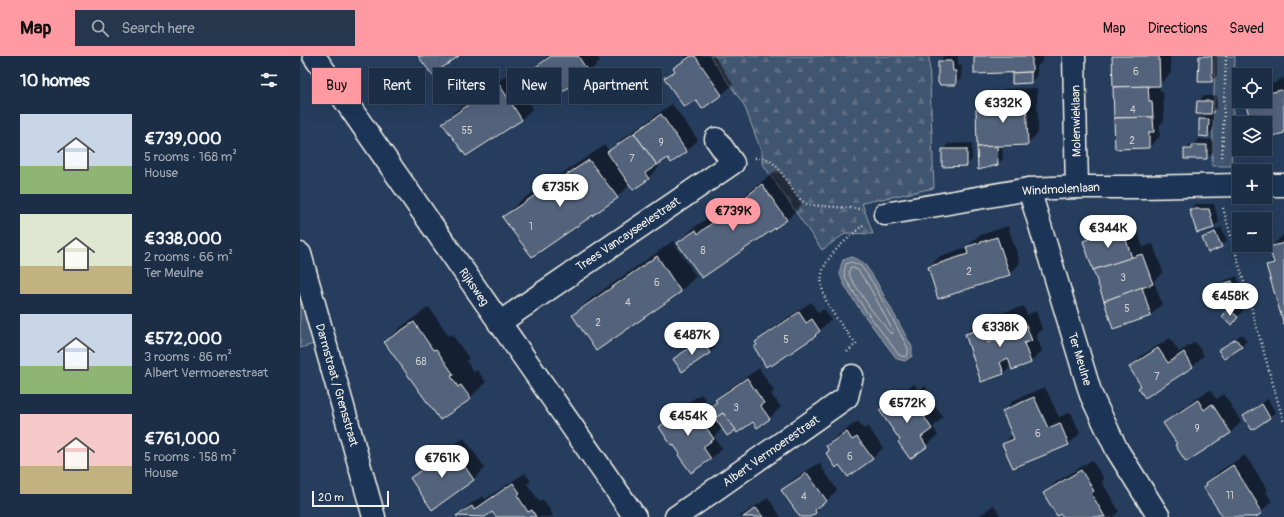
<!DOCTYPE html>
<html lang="en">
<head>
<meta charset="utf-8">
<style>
  :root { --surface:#1c2e46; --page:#25364d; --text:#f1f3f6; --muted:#a0a8b3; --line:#3a4a5f; --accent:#ff9aa2 }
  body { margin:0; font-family:Pangolin,sans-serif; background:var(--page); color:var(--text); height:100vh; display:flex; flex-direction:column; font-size:15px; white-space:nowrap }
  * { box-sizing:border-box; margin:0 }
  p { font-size:13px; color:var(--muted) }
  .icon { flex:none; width:22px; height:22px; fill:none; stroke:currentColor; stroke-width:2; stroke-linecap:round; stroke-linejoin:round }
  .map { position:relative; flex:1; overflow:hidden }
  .panel { display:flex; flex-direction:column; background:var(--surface); width:300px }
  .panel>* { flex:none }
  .guide { position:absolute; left:12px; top:12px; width:380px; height:36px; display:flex; gap:8px }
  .fabs { position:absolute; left:932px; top:12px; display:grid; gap:8px }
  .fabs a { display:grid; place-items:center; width:40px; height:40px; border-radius:0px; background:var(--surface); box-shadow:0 4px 16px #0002,0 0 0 1px var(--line); font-size:20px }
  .scale { position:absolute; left:12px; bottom:10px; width:77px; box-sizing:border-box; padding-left:4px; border:2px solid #f4f1e8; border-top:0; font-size:11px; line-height:14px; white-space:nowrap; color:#f4f1e8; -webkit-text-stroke:3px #1d3557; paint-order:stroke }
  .price { position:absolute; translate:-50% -34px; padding:0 9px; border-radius:14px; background:#fff; color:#222; font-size:13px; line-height:26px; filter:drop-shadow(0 1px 2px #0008) }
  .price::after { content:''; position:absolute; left:50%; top:24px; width:12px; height:9px; margin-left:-6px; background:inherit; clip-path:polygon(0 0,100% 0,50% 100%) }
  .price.active { background:var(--accent); color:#111 }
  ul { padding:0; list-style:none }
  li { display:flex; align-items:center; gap:12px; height:100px; padding:0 20px }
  li span { display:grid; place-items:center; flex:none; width:112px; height:80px; border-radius:0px; color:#555 }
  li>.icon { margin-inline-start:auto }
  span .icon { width:48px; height:48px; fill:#fffc; stroke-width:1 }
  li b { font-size:17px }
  h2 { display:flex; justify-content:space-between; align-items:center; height:48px; padding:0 20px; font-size:17px }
  .chip { padding:0 14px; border-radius:0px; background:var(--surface); box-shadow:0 4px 16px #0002,0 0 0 1px var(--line); font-size:14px; line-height:36px }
  .chip.active { background:var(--accent); color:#111 }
  header { display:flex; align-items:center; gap:24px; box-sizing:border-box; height:56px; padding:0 20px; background:var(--accent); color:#111 }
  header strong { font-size:19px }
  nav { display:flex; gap:22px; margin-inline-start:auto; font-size:14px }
  .search { width:280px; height:36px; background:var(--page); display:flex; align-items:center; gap:10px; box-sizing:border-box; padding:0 14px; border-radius:0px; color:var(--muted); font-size:15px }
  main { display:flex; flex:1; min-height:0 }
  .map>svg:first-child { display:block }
  .grass { fill:#40546f; stroke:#9aa2ac }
  .forest { fill:url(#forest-firs); stroke:#9aa2ac }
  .water { fill:#677588; stroke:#9fa7ae }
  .shadow { fill:#0007 }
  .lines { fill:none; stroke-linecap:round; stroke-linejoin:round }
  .shore { stroke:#bcbfc2; stroke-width:1 }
  .building { fill:#52647b; stroke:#f4f1e8 }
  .street-casing { stroke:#f4f1e8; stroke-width:25 }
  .secondary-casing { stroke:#f4f1e8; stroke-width:25 }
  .path { stroke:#f4f1e8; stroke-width:2.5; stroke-dasharray:1 3; stroke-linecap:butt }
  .street { stroke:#1d3557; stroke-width:22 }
  .secondary { stroke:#1d3557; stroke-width:22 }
  .labels { text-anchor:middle; stroke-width:3; stroke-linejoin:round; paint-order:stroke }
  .number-label { font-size:10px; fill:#cccecd }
  .street-label { font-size:12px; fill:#f4f1e8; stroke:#1d3557 }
</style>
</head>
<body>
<header>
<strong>Map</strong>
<div class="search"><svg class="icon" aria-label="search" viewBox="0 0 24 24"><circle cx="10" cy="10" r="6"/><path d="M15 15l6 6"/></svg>Search here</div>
<nav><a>Map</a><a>Directions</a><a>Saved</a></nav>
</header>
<main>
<section class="panel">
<h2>10 homes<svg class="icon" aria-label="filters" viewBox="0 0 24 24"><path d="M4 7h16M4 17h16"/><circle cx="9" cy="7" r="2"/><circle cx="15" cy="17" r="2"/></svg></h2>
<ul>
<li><span style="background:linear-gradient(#c9d6e8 65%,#8fb573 0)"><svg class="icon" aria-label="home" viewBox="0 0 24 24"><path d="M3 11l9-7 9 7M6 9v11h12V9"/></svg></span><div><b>€739,000</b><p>5 rooms · 168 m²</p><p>House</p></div></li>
<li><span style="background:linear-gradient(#dfe7d0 65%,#c2b280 0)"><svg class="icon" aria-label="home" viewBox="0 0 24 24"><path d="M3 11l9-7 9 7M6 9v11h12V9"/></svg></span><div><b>€338,000</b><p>2 rooms · 66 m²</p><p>Ter Meulne</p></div></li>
<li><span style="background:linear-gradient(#c9d6e8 65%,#8fb573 0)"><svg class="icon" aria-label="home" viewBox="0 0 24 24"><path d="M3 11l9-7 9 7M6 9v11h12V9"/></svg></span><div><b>€572,000</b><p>3 rooms · 86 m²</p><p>Albert Vermoerestraat</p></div></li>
<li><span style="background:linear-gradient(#f6c9c9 65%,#c2b280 0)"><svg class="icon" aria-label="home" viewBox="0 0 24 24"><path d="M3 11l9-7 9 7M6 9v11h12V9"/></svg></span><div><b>€761,000</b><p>5 rooms · 158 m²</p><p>House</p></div></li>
</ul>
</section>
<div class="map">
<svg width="984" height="461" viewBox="0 0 984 461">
  <defs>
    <pattern id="forest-firs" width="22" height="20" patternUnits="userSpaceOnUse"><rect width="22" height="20" fill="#40546f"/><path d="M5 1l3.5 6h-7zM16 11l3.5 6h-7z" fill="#5c6d84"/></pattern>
  </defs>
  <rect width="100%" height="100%" fill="#263d5d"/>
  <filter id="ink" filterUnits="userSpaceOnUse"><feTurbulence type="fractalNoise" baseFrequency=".025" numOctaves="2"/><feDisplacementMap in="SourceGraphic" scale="8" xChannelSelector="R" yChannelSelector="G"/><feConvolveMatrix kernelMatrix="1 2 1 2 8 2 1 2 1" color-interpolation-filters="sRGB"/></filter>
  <g filter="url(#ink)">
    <g class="grass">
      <path d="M915,0H935L931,110H912Z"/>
      <path d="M0,226L18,287L0,292Z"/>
    </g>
    <path class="forest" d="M410,0H629L634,132L562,147L573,178L546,177L522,194L462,107V97L444,49Z"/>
    <path class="water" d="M552,201L564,207L576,225L612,291V300L605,305L597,303C587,289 539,230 540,216C540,212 542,207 543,204Z"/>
    <g class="shadow">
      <path d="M248,0H296L300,5L289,16L251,43L231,15Z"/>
      <path d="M387,0H414L433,28L422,39L396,42L366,22Z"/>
      <path d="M644,0H658V10L662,9L661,23L655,28L639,6Z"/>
      <path d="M675,0H743V4L737,11V20L731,26L713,17L714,16Z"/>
      <path d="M813,0H870L871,17L859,29L860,35H863L864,64L860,69V80L849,91L816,92Z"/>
      <path d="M900,0H917V20L911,25Z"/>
      <path d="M210,17L233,52L222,63L166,99L143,67L154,56Z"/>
      <path d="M984,22V76L965,81V67H952L947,45H965V29L975,27L978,24Z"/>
      <path d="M737,32L738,77L727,88L702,89L703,103L697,108L677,54L688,42H695L704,33Z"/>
      <path d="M903,40H917V51L910,58H914L913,74L907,80L900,63L906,57L898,46Z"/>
      <path d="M372,48L398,84L387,95L372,106L368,100L357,108L359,111L348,122L333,132L331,128L317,141L204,161L219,146L305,89L309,95L319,85Z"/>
      <path d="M899,83L913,84V96L907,102L885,94L891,88H894Z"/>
      <path d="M672,87V103L667,109L643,94L648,88Z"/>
      <path d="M478,113L502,148L487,164L378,188L393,172L412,159L414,163Z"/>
      <path d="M895,148H914L919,166L913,171L890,154Z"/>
      <path d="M833,162L843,191L853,188L863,216L854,225L862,248L851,259L813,272L785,186L796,174Z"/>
      <path d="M708,170L720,207L709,219L629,211L640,200L667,191L678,180Z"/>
      <path d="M921,171L927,185L921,190L903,182L909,177L913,175L920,189H922L915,174Z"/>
      <path d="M984,178V266L967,209L974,203L970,192Z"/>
      <path d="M373,185L396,220L380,236L273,259L289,244Z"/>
      <path d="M937,220L941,233L935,239L920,229L926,224Z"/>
      <path d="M511,246L518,257L524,253L531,263L515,279L458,288L457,286L468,275Z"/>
      <path d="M935,248L943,255L937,262L929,254Z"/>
      <path d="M724,250L727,259L736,255L742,273L736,279L742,295L730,306L712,309L704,317L682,325L666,278L677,267L695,261L696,264L704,256Z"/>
      <path d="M129,251L149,280L152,278L169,302L166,305L174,316L177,314L186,326L170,342L140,362L85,286L101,271Z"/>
      <path d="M942,278L947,285L941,291L920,295L925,289Z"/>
      <path d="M407,279L415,291L409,297L374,303L380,297Z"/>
      <path d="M870,282L879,296L895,286L904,299L893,310L845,341L842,329L830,311L841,300Z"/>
      <path d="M459,312L474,335L471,338L481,351L470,362L457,371L453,365L436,373L423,372L414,381L422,392L411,403L381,398L364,366L376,355L401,338L411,351L428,333Z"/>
      <path d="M614,328L618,334L625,330L636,346L634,348L643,361L633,371L638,379L626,390L610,401L601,384L580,354L591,343Z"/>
      <path d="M745,331L759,361L771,356L780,377L769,388L713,411L703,388L713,378L703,355L714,344Z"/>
      <path d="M910,334L916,343L924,338L941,366L930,377L878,387L865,367L876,356Z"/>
      <path d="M968,343L975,356L970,361L952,372L945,360L950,355Z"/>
      <path d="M558,365L564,373L568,370L583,392L572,403L530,395L527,390L538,379Z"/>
      <path d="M164,382L185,412L174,423L132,452L111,422L122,411Z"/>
      <path d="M945,399L968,435L966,436L972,445L961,456L954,461H924L904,431L918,416Z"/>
      <path d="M792,404L804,423L802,426L819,455L813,461H764L745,437L756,426Z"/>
      <path d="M519,407L537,434L516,456L508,461H501L483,434L494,423Z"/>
      <path d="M225,417L231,425L227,428L240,446L243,443L253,459L251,461H197L193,455L183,461L158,460L169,449L183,440L185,443Z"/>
      <path d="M468,442L481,461H439L440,460Z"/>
      <path d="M694,449L701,461H677Z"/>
    </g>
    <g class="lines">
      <g class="shore">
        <path d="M552,206L561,210L573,227L608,292V298L605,301L599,299L566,255L546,224L544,216L546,208Z"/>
        <path d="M551,211L558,214L569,230L593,275L592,278L590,277L570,252L550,221L549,216Z"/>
      </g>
    </g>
    <g class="building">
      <path d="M118,0H159L132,19Z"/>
      <path d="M251,0H278L289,17L251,44L230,15Z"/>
      <path d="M391,0H395L422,39L402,53L396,44L384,51L364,22L375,15L373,12Z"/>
      <path d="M674,0H732V16L674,18Z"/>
      <path d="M812,0H859L860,30L813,31Z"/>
      <path d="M899,0H912V26H898Z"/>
      <path d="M638,5H652L653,15H656V29H640L638,27Z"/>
      <path d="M731,16V27L712,28V17Z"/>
      <path d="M199,28L222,64L166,100L142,67Z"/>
      <path d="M848,30L849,45H852L853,61L814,62L813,31Z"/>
      <path d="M981,34L984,36V77L965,82V67H951L945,45H965V38Z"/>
      <path d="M726,43L728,89L677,91L676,53H692V44Z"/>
      <path d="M897,45H912L911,58H896Z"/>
      <path d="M361,58L387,96L371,107L368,102L357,109L334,77Z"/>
      <path d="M853,61L854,76H849V92L815,93L814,62Z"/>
      <path d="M899,63H909L908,81L899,80Z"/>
      <path d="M334,77L357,109L345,117L349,123L333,134L307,96Z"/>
      <path d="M892,89H907V103H884V93H892Z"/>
      <path d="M697,90L698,109L678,114L677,91Z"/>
      <path d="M642,93H667V110L642,111Z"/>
      <path d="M289,104L318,142L232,201L202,161Z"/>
      <path d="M462,128L487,164L402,222L377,187L396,174L398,178Z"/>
      <path d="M889,153H909L914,172L897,177Z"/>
      <path d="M822,172L832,202L793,214L783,185Z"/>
      <path d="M915,176L922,191L908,197L902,182Z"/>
      <path d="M697,181L710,219L638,243L628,211L668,198L666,191Z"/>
      <path d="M984,187V269L966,209L974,207L969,191Z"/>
      <path d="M842,198L853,228L804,245L793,214Z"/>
      <path d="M357,200L381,236L296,295L272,259Z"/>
      <path d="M932,225L936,239L923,243L919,229Z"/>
      <path d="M842,231L851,260L813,273L804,245Z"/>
      <path d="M928,253L938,261L932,269L922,261Z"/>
      <path d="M499,256L506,267L512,263L520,275L515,279L516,280L471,310L470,308L466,311L454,291L457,289L455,286Z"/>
      <path d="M713,260L716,269L725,266L732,285L724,287L731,307L712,314L708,302L700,306L704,318L681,326L665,278L684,272L688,287L698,283L692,266Z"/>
      <path d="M114,266L133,294L136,293L154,319L151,320L158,331L161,329L171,343L140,364L84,286Z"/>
      <path d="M936,283L942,291L924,303L918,294Z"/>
      <path d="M401,284L410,297L382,316L373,303Z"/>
      <path d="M858,292L868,307L884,296L893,311L845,342L838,332L841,330L829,311Z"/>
      <path d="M447,322L464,347L460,349L470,363L457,372L453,366L437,377L423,357L415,362L408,353L417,346L415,344Z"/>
      <path d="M602,338L606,344L613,341L625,358L623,359L632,373L621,381L627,391L610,403L598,386L600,384L579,354Z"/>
      <path d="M734,341L748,372L760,367L769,389L713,412L702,388L714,383L702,355Z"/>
      <path d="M898,344L904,354L912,348L931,377L886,406L875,389L877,388L863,367Z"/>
      <path d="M390,348L414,383L403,391L411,403L391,417L378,399L380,398L373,388L371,389L359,371L364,367L363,366Z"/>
      <path d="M962,348L970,362L952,374L943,360Z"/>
      <path d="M423,357L436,374L427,380L415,362Z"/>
      <path d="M547,376L552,384L557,381L573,403L548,421L539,409L536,412L526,397L529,395L526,390Z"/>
      <path d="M152,392L174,424L132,454L110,422Z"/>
      <path d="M933,409L957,447L956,448L962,457L956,461H923L903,431L907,429L906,427Z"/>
      <path d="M781,414L794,435L791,437L805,461H763L761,458L757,460L743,437Z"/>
      <path d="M507,417L527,445L515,454L516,457L510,461H500L481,434Z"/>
      <path d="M213,427L220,437L217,439L228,456L232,454L236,461H196L192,456L185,461L156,460L172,450L174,454Z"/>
      <path d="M456,452L463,461H443Z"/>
    </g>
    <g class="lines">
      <defs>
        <g id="street">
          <path d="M774,0L777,131"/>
          <path d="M965,129H984"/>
          <path d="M729,133L791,339L817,394L859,461"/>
          <path d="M585,158L729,133L777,131H840L939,129"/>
          <path d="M0,198L74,461"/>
          <path d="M199,267L433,107L416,83"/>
          <path d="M376,461L547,341L552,320"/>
        </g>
        <path id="secondary" d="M14,0L335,461"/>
      </defs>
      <use href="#street" class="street-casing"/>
      <use href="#secondary" class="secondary-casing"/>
      <g class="path">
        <path d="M455,102C482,97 486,139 509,149L562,153"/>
        <path d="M922,105L926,0"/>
        <path d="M923,152L984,367"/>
        <path d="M547,296L556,288C539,265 508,234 528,204C537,190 552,180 563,169"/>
      </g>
      <use href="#street" class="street"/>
      <use href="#secondary" class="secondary"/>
    </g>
  </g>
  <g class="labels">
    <g class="number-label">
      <text x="836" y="19">6</text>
      <text x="833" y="57">4</text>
      <text x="167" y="78">55</text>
      <text x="832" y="88">2</text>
      <text x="361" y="90">9</text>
      <text x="332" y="106">7</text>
      <text x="231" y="174">1</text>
      <text x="403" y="198">8</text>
      <text x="669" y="219">2</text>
      <text x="823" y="225">3</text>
      <text x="357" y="230">6</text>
      <text x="328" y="250">4</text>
      <text x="827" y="256">5</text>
      <text x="298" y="270">2</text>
      <text x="486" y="287">5</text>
      <text x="121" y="309">68</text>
      <text x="857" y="324">7</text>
      <text x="436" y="355">3</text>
      <text x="897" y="376">9</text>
      <text x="738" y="381">6</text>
      <text x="550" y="404">6</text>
      <text x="930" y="443">11</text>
      <text x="504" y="444">4</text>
    </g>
    <g class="street-label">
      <text transform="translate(776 65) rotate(-91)" y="4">Molenwieklaan</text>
      <text transform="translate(761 133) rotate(-3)" y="4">Windmolenlaan</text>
      <text transform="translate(328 178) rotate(-34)" y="4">Trees Vancayseelestraat</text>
      <text transform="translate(174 231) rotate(55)" y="4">Rijksweg</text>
      <text transform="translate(780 303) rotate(73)" y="4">Ter Meulne</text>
      <text transform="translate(37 329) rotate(74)" y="4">Darmstraat / Grensstraat</text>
      <text transform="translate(471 395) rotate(-35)" y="4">Albert Vermoerestraat</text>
    </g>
  </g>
</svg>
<div class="fabs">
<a><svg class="icon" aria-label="locate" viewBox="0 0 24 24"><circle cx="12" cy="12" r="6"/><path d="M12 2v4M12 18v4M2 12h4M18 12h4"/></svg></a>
<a><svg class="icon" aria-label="layers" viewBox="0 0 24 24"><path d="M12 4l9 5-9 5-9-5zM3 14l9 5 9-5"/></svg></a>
<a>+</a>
<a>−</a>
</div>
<div class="scale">20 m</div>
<b class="price" style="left:703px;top:68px">€332K</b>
<b class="price" style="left:260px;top:152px">€735K</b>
<b class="price active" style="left:433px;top:176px">€739K</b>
<b class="price" style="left:808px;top:193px">€344K</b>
<b class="price" style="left:930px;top:261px">€458K</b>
<b class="price" style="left:700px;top:292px">€338K</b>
<b class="price" style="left:392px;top:300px">€487K</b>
<b class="price" style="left:607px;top:368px">€572K</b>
<b class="price" style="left:388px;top:381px">€454K</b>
<b class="price" style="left:142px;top:423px">€761K</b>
<div class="guide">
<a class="chip active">Buy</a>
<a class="chip">Rent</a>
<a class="chip">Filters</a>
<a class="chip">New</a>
<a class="chip">Apartment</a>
</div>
</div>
</main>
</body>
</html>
